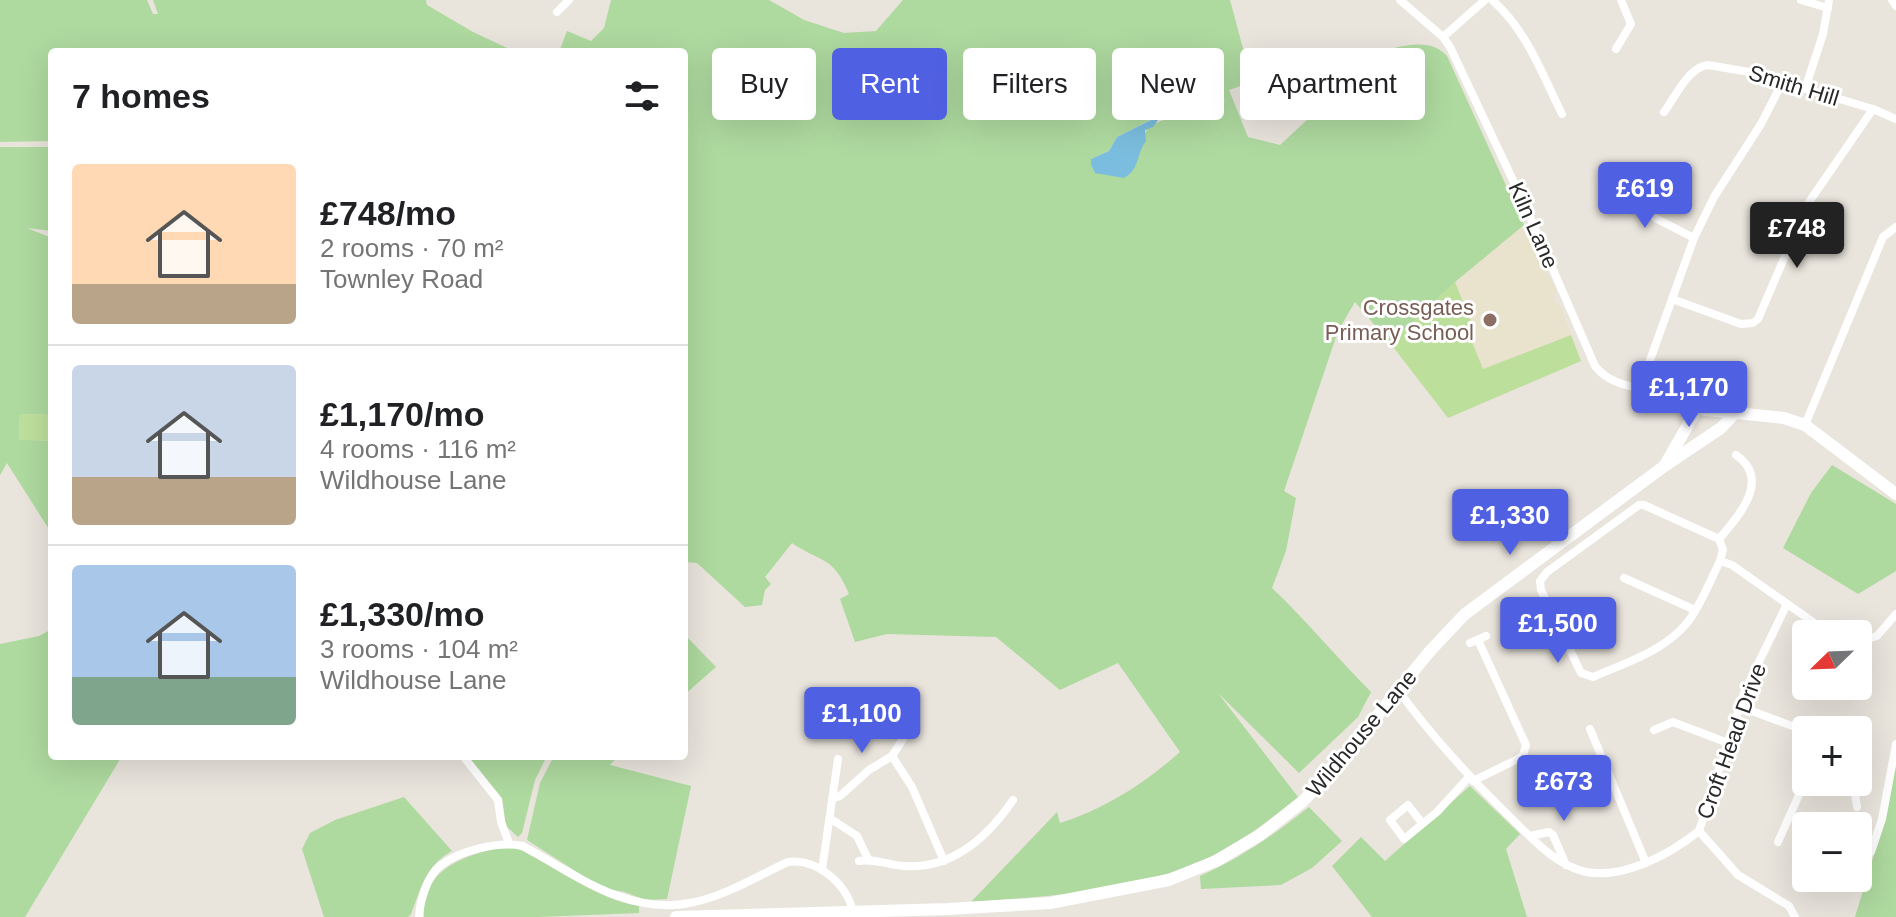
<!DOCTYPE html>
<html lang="en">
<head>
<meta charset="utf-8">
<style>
  :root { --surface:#fff; --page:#f2f2f2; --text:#202124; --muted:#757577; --line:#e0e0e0; --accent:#5060e2 }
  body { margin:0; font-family:Helvetica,sans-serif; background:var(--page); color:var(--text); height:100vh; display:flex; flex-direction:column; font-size:30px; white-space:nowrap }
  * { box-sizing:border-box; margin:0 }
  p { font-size:26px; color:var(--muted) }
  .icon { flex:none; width:44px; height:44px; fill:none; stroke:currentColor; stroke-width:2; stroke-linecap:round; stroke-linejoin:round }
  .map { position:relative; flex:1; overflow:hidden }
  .sheet { position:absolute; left:48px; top:48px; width:640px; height:712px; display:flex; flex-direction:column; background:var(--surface); border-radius:8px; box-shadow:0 8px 32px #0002 }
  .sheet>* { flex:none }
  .hud { position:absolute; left:712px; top:48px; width:760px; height:72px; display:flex; gap:16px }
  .needle { width:52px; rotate:247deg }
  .controls { position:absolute; left:1792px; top:620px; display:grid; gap:16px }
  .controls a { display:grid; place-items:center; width:80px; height:80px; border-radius:8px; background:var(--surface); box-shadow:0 8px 32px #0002; font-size:40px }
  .price { position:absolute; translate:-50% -68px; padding:0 18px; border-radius:8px; background:var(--accent); color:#fff; font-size:26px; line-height:52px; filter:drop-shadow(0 2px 4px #0008) }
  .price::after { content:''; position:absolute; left:50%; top:48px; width:24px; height:18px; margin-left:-12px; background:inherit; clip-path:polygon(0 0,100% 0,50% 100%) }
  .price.on { background:#222; color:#fff }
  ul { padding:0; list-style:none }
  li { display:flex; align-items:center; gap:24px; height:200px; padding:0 24px }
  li+li { border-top:2px solid var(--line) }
  li span { display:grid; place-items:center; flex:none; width:224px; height:160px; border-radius:8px; color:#555 }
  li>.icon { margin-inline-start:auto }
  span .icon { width:96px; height:96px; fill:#fffc; stroke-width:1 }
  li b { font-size:34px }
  h2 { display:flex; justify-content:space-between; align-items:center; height:96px; padding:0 24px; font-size:34px }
  .chip { padding:0 28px; border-radius:8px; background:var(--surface); box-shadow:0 8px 32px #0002; font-size:28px; line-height:72px }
  .chip.on { background:var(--accent); color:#fff }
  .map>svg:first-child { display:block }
  .education { fill:#e9e2cd }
  .green { fill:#aed99f; fill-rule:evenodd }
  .pitch { fill:#bddf9c }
  .water { fill:#7bbdde }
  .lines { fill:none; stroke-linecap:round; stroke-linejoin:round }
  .minor { stroke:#fff; stroke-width:8 }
  .secondary { stroke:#fff; stroke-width:12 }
  .education-dot { fill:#8d6e63; stroke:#fff; stroke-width:3 }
  .labels { text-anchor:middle; stroke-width:6; stroke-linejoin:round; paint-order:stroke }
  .street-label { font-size:22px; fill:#282828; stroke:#fff }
  .education-label { font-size:22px; fill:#785e54; stroke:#fff; text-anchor:end }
</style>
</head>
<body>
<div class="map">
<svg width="1896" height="917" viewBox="0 0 1896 917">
  <rect width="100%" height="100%" fill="#e9e4dc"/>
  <path class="education" d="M1524,225L1557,292L1553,301L1560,305L1581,361L1448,418L1390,343L1455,282Z"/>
  <g class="green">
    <path d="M0,0H147L153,14H158L153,0H426L427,5L473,32L516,52H52V141L0,142Z"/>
    <path d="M611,0H769L804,20L844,33L876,31L903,0H1230L1252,82L1229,90L1248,137L1280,145L1380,52C1401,46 1430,37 1447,56L1524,225L1455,282L1390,343L1355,302L1338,331L1284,491L1296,498L1286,551L1272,588C1307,621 1337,658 1371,692L1358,717L1299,773L1218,693L1298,797C1265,824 1231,850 1189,866C1121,892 1044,897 971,902L1057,812L1060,823C1105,809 1145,783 1180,752L1118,663L1060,690L996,637L887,634L855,642L840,599L849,594C833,555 821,563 792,543L765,577L771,584L765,590L762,605L745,607L697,563L684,562V52H559L567,31L591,41L604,28ZM1168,111L1174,116L1148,126L1140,148L1095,173L1091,165V159L1109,151L1117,137Z"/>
    <path d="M0,147H52V231L27,228L52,238V415L20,414L19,439L52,441V534L7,463L0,475Z"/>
    <path d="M1832,465L1896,504V571L1858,594L1783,548L1811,493Z"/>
    <path d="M52,629V756H122L25,917H0V644L39,636Z"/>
    <path d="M686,636L716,667L684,695V637Z"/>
    <path d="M1896,752V917H1855L1880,835Z"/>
    <path d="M467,756H547L535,780L522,833L518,837L506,826L502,798Z"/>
    <path d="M554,756H618L610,765L691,786L667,899L645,900L625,892L602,888L527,840L540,783Z"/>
    <path d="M1470,786L1520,834L1506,849L1527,917H1372L1332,866L1361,837L1385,861Z"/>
    <path d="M404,797L452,851C426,865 421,888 411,914L408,917H324L302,849L310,833L335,820Z"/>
    <path d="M1309,807L1342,841L1312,868L1281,885L1201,889L1200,876C1241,858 1275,834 1309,807Z"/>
    <path d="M503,847L516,848C555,866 597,900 639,906V913L538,917H424C421,869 465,855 503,847Z"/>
  </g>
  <g class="pitch">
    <path d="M1455,282L1476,334L1470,337L1483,369L1571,335L1581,361L1448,418L1390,343Z"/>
    <path d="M20,414L52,415V441L19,440Z"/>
  </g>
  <path class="water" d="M1169,111H1174L1175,116L1158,120L1153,127L1145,130L1146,141C1136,153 1141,168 1124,178L1095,173L1091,165V159L1109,151L1117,137Z"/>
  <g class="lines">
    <g class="minor">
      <path d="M1400,0L1443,37L1450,47L1527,210L1595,366C1610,385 1632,386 1654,392C1669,396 1683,403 1697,409"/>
      <path d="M1492,0C1526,29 1542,74 1562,114"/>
      <path d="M1801,0L1828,8"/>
      <path d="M1892,0L1896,6"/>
      <path d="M557,12L569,0"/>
      <path d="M1443,37L1485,0"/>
      <path d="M1616,49L1631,24L1621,0"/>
      <path d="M1805,89L1823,34L1829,0"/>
      <path d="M1664,112C1675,98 1688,67 1708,65L1767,75L1781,85L1789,84L1873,109L1896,119"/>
      <path d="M1616,190L1657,219L1694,238"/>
      <path d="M1672,299L1741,324L1753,323L1758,319L1807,205L1873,109"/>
      <path d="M1640,388L1694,238L1714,197L1761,124L1781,85"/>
      <path d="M1805,425L1883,237L1896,227"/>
      <path d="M1719,539L1644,505H1639L1547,572L1540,581L1541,590L1581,673L1593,677C1625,663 1664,651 1687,623C1701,605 1710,581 1720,561L1723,550L1719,539C1740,515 1771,479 1736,455"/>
      <path d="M1720,561L1732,565L1830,634"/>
      <path d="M1624,578L1695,610"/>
      <path d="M1858,642L1877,636L1896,614"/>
      <path d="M1470,643L1486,636"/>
      <path d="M1398,690C1432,737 1470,778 1512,819C1534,840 1555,865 1586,872C1625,879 1670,854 1699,831L1744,693L1787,604"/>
      <path d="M1832,695L1835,686"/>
      <path d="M1741,707L1806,731"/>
      <path d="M1590,729L1646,863"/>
      <path d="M1654,730L1673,722L1728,743"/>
      <path d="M1857,730L1861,723"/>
      <path d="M463,756L498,800L501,822L509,843"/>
      <path d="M892,756L912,787L944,861"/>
      <path d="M1473,781L1518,759L1523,755L1526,745L1478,640"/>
      <path d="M1853,782L1857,807"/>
      <path d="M834,798L840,796L869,770L892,756L903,739"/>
      <path d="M831,819L857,836L868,859"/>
      <path d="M1422,823L1408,805L1390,820L1404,839L1437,812L1469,777"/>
      <path d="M1699,831L1738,875L1789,906L1795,917"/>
      <path d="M1530,836L1549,832L1553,835L1566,865"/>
      <path d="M1778,842L1806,779"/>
      <path d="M1871,852L1882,819L1896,744"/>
      <path d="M859,861C875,858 888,865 903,866C952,870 987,838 1013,800"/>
      <path d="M822,870L838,759"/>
      <path d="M419,917C420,901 427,876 440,866C460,850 499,841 523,846C576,875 627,915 690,903C724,897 757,876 788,862C817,858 847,884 853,912"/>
    </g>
    <g class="secondary">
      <path d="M1665,465L1697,409L1784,418L1805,425L1896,494"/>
      <path d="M676,917L948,909L1050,903L1169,880L1216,861L1260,835L1302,802L1329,775L1430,651L1465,614L1663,467L1721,428L1734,414"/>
    </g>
  </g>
  <circle class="education-dot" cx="1490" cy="320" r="8"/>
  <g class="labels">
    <g class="street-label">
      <text transform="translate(1794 85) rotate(17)" y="8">Smith Hill</text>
      <text transform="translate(1534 225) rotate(66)" y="8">Kiln Lane</text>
      <text transform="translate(1361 733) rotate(-50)" y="8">Wildhouse Lane</text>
      <text transform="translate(1731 741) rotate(-70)" y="8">Croft Head Drive</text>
    </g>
    <g class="education-label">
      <text x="1474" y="315">Crossgates<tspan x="1474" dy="25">Primary School</tspan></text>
    </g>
  </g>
</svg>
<div class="controls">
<a><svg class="needle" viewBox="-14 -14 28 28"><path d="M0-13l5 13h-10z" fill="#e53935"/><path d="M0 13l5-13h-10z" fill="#757577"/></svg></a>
<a>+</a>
<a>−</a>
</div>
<b class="price" style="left:1645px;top:230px">£619</b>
<b class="price on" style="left:1797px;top:270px">£748</b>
<b class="price" style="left:1689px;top:429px">£1,170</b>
<b class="price" style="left:1510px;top:557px">£1,330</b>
<b class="price" style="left:1558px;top:665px">£1,500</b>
<b class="price" style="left:862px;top:755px">£1,100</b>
<b class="price" style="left:1564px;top:823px">£673</b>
<div class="hud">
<a class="chip">Buy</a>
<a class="chip on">Rent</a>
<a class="chip">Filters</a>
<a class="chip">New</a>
<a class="chip">Apartment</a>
</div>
<section class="sheet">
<h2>7 homes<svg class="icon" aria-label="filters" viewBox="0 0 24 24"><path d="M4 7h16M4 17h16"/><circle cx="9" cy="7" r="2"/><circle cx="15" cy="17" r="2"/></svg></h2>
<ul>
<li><span style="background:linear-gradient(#ffd9b3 75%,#b9a48a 0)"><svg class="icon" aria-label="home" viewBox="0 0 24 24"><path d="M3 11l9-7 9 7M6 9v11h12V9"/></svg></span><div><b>£748/mo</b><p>2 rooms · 70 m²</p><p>Townley Road</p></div></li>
<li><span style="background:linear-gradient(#c9d6e8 70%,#b9a48a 0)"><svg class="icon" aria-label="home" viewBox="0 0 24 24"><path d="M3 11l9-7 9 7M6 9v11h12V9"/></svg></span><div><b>£1,170/mo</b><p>4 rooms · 116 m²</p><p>Wildhouse Lane</p></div></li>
<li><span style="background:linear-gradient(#a9c7e8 70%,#7fa58c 0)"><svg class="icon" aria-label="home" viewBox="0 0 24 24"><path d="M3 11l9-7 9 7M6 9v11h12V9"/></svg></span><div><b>£1,330/mo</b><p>3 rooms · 104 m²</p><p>Wildhouse Lane</p></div></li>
</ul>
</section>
</div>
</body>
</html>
